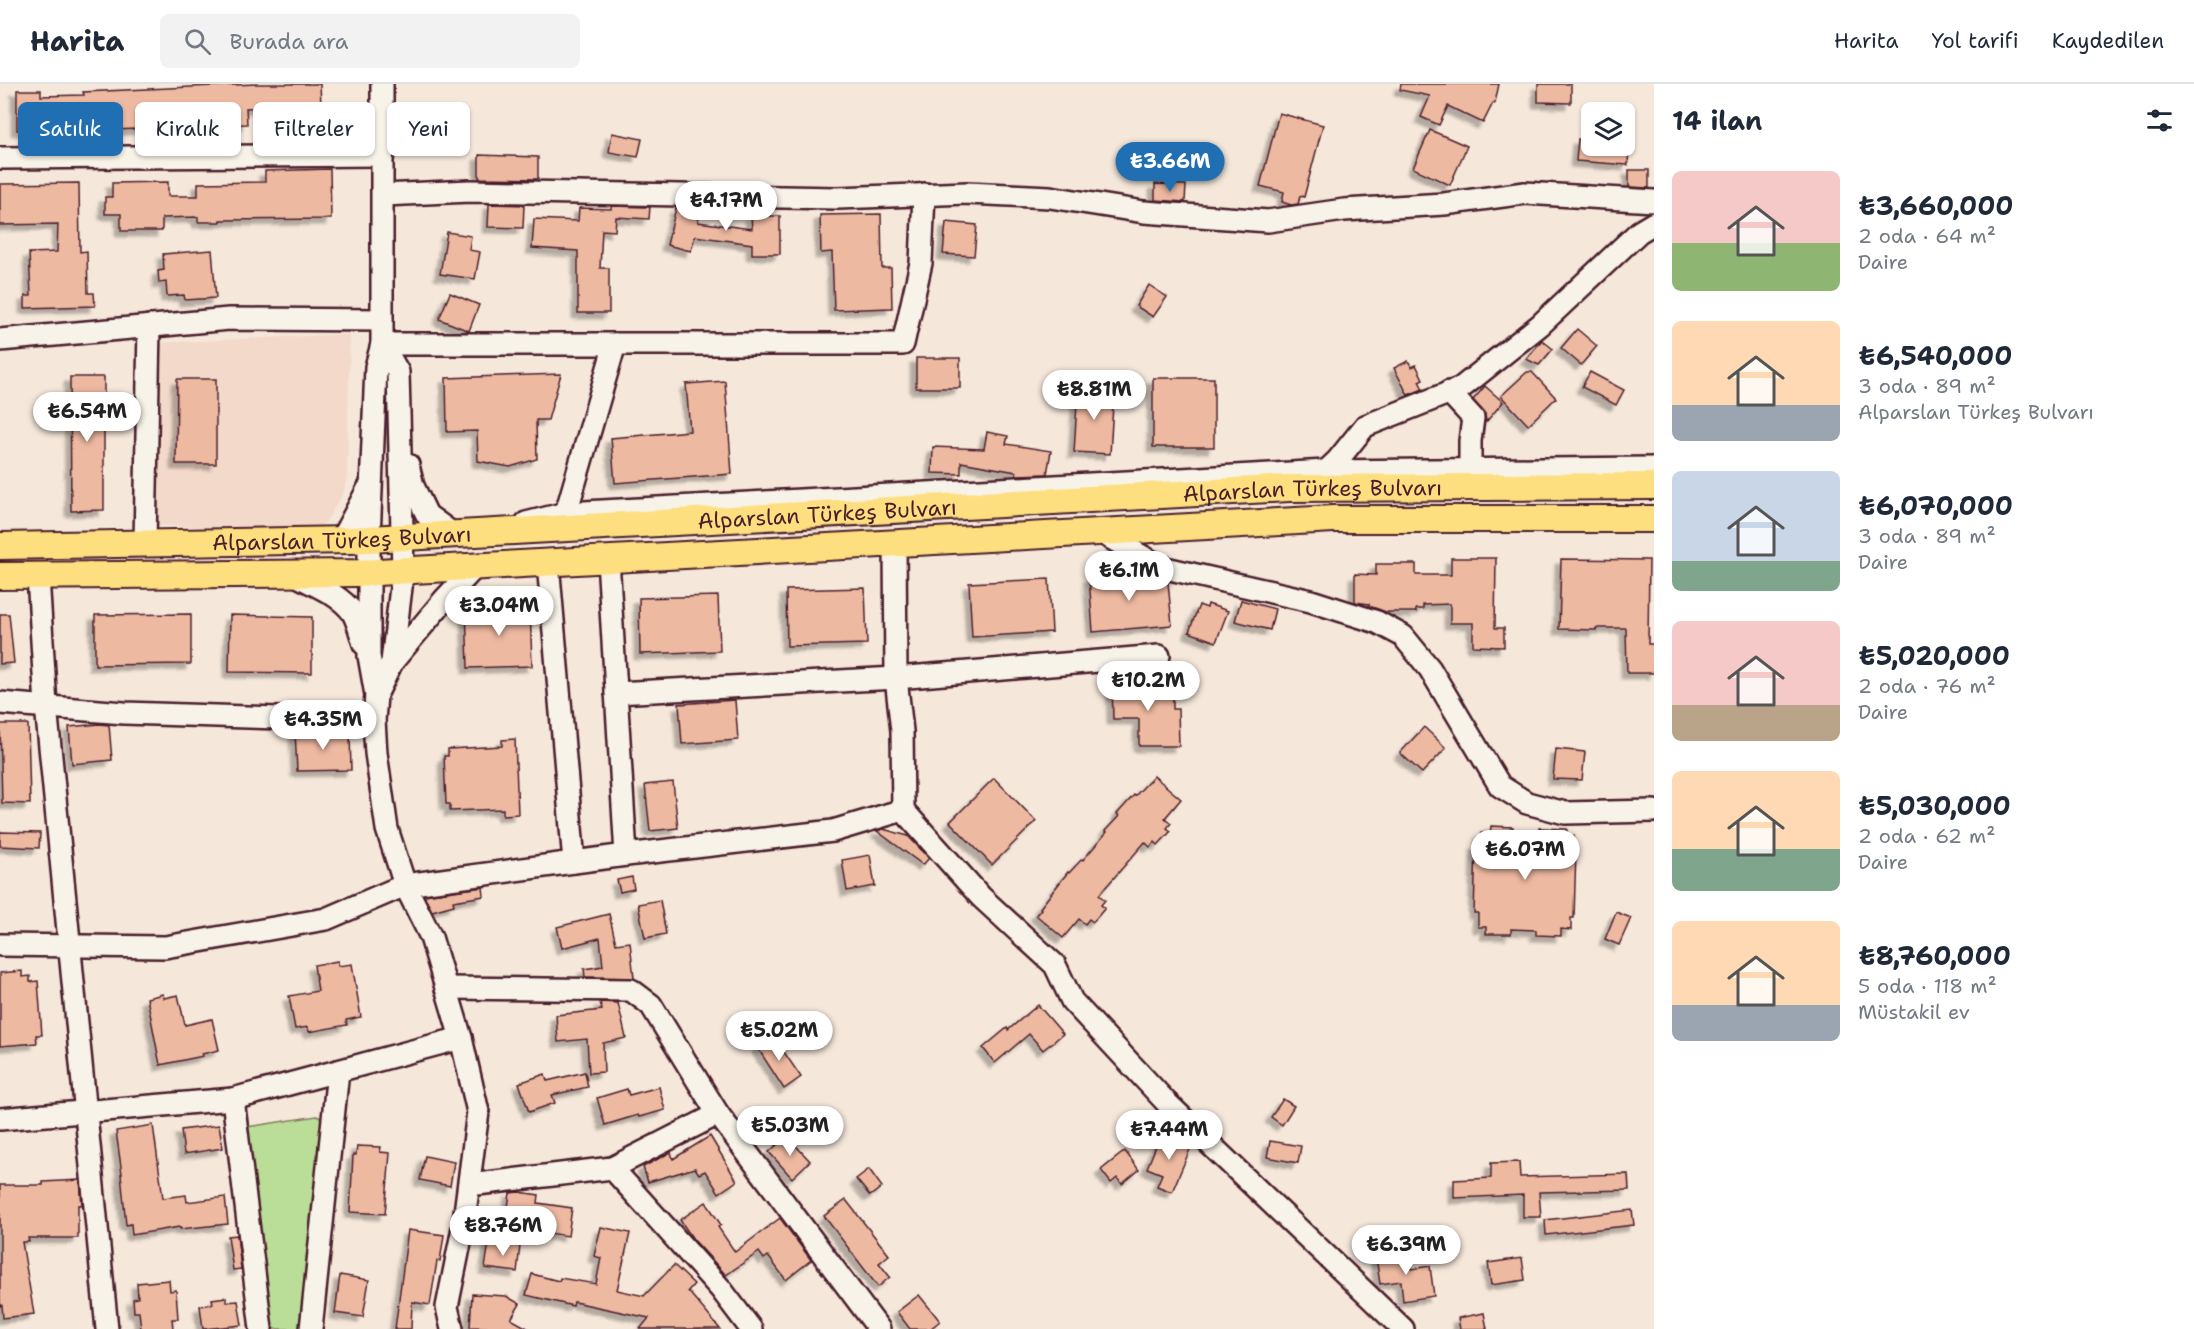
<!DOCTYPE html>
<html lang="tr">
<head>
<meta charset="utf-8">
<style>
  :root { --surface:#fff; --page:#f2f2f3; --text:#1f2937; --muted:#747a83; --line:#e0e1e3; --accent:#1f6fb2 }
  body { margin:0; font-family:"Shantell Sans",sans-serif; background:var(--page); color:var(--text); height:100vh; display:flex; flex-direction:column; font-size:22px; white-space:nowrap }
  * { box-sizing:border-box; margin:0 }
  p { font-size:20px; color:var(--muted) }
  .icon { flex:none; width:33px; height:33px; fill:none; stroke:currentColor; stroke-width:2; stroke-linecap:round; stroke-linejoin:round }
  .map { position:relative; flex:1; overflow:hidden }
  .side { display:flex; flex-direction:column; background:var(--surface); width:540px }
  .side>* { flex:none }
  .hud { position:absolute; left:18px; top:18px; width:570px; height:54px; display:flex; gap:12px }
  .tools { position:absolute; left:1581px; top:18px; display:grid; gap:12px }
  .tools a { display:grid; place-items:center; width:54px; height:54px; border-radius:9px; background:var(--surface); box-shadow:0 2px 4px #0004; font-size:30px }
  .price { position:absolute; translate:-50% -51px; padding:0 14px; border-radius:21px; background:#fff; color:#222; font-size:20px; line-height:39px; filter:drop-shadow(0 2px 3px #0008) }
  .price::after { content:''; position:absolute; left:50%; top:36px; width:18px; height:14px; margin-left:-9px; background:inherit; clip-path:polygon(0 0,100% 0,50% 100%) }
  .price.current { background:var(--accent); color:#fff }
  ul { padding:0; list-style:none }
  li { display:flex; align-items:center; gap:18px; height:150px; padding:0 18px }
  li span { display:grid; place-items:center; flex:none; width:168px; height:120px; border-radius:9px; color:#555 }
  li>.icon { margin-inline-start:auto }
  span .icon { width:72px; height:72px; fill:#fffc; stroke-width:1 }
  li b { font-size:26px }
  h2 { display:flex; justify-content:space-between; align-items:center; height:72px; padding:0 18px; font-size:26px }
  .chip { padding:0 21px; border-radius:9px; background:var(--surface); box-shadow:0 2px 4px #0004; font-size:21px; line-height:54px }
  .chip.current { background:var(--accent); color:#fff }
  header { display:flex; align-items:center; gap:36px; box-sizing:border-box; height:84px; padding:0 30px; background:var(--surface); border-bottom:2px solid var(--line) }
  header strong { font-size:28px }
  nav { display:flex; gap:33px; margin-inline-start:auto; font-size:21px }
  .search { width:420px; height:54px; background:var(--page); display:flex; align-items:center; gap:15px; box-sizing:border-box; padding:0 21px; border-radius:9px; color:var(--muted); font-size:22px }
  main { display:flex; flex:1; min-height:0 }
  .map>svg:first-child { display:block }
  .built { fill:#f3d9c9 }
  .green { fill:#badd97; stroke:#827e61; stroke-width:1.5 }
  .building { fill:#eeb9a1; stroke:#4a1f2b; stroke-width:1.5; filter:url(#shadow) }
  .lines { fill:none; stroke-linecap:round; stroke-linejoin:round }
  .minor-casing { stroke:#4a1f2b; stroke-width:26 }
  .major-casing { stroke:#4a1f2b; stroke-width:30 }
  .minor { stroke:#f7f3e8; stroke-width:21 }
  .major { stroke:#fddf80; stroke-width:26 }
  .labels { text-anchor:middle; stroke-width:4.5; stroke-linejoin:round; paint-order:stroke }
  .street-label { font-size:22px; fill:#4a1f2b; stroke:#f7f3e8 }
</style>
</head>
<body>
<header>
<strong>Harita</strong>
<div class="search"><svg class="icon" aria-label="search" viewBox="0 0 24 24"><circle cx="10" cy="10" r="6"/><path d="M15 15l6 6"/></svg>Burada ara</div>
<nav><a>Harita</a><a>Yol tarifi</a><a>Kaydedilen</a></nav>
</header>
<main>
<div class="map">
<svg width="1654" height="1245" viewBox="0 0 1654 1245">
  <defs>
    <filter id="shadow"><feDropShadow dx="-5.5" dy="5.5" stdDeviation="1.5" flood-color="#0004"/></filter>
  </defs>
  <rect width="100%" height="100%" fill="#f5e7da"/>
  <filter id="ink" filterUnits="userSpaceOnUse"><feTurbulence type="fractalNoise" baseFrequency=".0167" numOctaves="2"/><feDisplacementMap in="SourceGraphic" scale="12" xChannelSelector="R" yChannelSelector="G"/><feConvolveMatrix kernelMatrix="1 2 1 2 8 2 1 2 1" color-interpolation-filters="sRGB"/></filter>
  <g filter="url(#ink)">
    <path class="built" d="M350,250L347,391L344,408L326,438L314,446L149,441L154,259Z"/>
    <path class="green" d="M317,1032L327,1038L325,1052L299,1245H265L247,1043Z"/>
    <g class="building">
      <path d="M256,0H320L322,43L272,45V23L246,24L247,40L71,48V58L52,59L51,46H17V6H41V12L84,11L83,8Z"/>
      <path d="M1401,0H1499L1495,19H1493L1483,39L1448,22L1439,41L1421,33L1430,12L1400,6Z"/>
      <path d="M1538,0H1571V19L1538,18Z"/>
      <path d="M1279,29L1323,41L1304,113L1300,112L1298,120L1291,121L1282,118L1284,108L1260,102Z"/>
      <path d="M1430,46L1467,62L1450,101L1413,84Z"/>
      <path d="M612,49L642,55L638,73L609,68Z"/>
      <path d="M1578,55L1592,56V62H1629L1628,81L1576,77Z"/>
      <path d="M479,71L538,73V95L479,94Z"/>
      <path d="M330,85L331,135L220,136V138H198V133L162,134V147H121V130H105V113H112V99L168,98V112H198V99L265,98V87Z"/>
      <path d="M1629,86H1649V104L1629,103Z"/>
      <path d="M79,99L80,168L87,167L88,209H94L95,222L25,224V212H31L29,169L57,168L58,140L0,141V100Z"/>
      <path d="M1155,100L1186,101L1185,118L1155,116Z"/>
      <path d="M489,120L524,121L523,144L488,143Z"/>
      <path d="M611,122L650,123L649,135L616,133L615,147L602,146L600,184H609V229H578V167L532,164L534,135L578,137L579,124L611,125Z"/>
      <path d="M676,124L701,127L698,138L752,145L751,132H780V170H752V160L695,152L691,167L667,161Z"/>
      <path d="M881,130L882,184H891L892,224L834,226L832,168L821,169L820,131Z"/>
      <path d="M946,138L977,141L974,172L943,170Z"/>
      <path d="M447,148L471,152L469,166L480,168L475,195L440,190Z"/>
      <path d="M212,166L216,214L185,216L184,211L167,212L166,198L159,199L158,187L164,186L163,170Z"/>
      <path d="M1149,201L1167,213L1153,233L1136,222Z"/>
      <path d="M450,209L479,221L469,247L439,235Z"/>
      <path d="M1577,245L1597,262L1581,281L1561,264Z"/>
      <path d="M1542,256L1553,265L1539,281L1526,275Z"/>
      <rect x="916" y="274" width="44" height="30"/>
      <path d="M1408,277L1412,283L1416,281L1423,295L1419,297L1423,305L1408,311L1394,284Z"/>
      <path d="M1527,288H1532L1556,314L1528,341L1501,312Z"/>
      <path d="M1590,288L1624,306L1616,321L1582,303Z"/>
      <path d="M561,290L548,336H536L537,375L510,383L478,377L477,347L447,348L446,294Z"/>
      <path d="M70,293H104V426L71,427Z"/>
      <rect x="1153" y="294" width="61" height="69"/>
      <path d="M177,295H216V380H176Z"/>
      <path d="M725,297L732,390L615,399L611,354L690,347L686,300Z"/>
      <path d="M1485,302L1503,318L1486,338L1485,330L1473,316Z"/>
      <path d="M1078,303L1114,305L1110,370L1074,368Z"/>
      <path d="M987,348L1008,352L1006,360L1051,367L1047,390L1017,391L1016,388L961,378V390L932,389L933,363L984,365Z"/>
      <path d="M1451,474H1496L1495,544H1504V563L1473,562V539H1450V520L1423,521V525H1416V528H1386L1369,522V520L1355,518V490L1376,491V480H1416V491H1451Z"/>
      <path d="M1561,475L1649,476L1648,560H1654V589H1627L1626,544H1596V546L1559,545Z"/>
      <path d="M1145,489L1155,494L1168,498L1172,541L1093,548L1089,493Z"/>
      <path d="M1049,495L1052,548L972,553L969,499Z"/>
      <path d="M865,504L867,560L787,562L786,506Z"/>
      <path d="M718,512L720,567L640,570L639,514Z"/>
      <path d="M1241,516L1275,525L1270,546L1235,537Z"/>
      <path d="M1208,520L1228,527L1216,558L1189,548L1199,521L1207,524Z"/>
      <path d="M530,522L532,582L468,584L466,524Z"/>
      <path d="M0,530H9L14,579L0,580Z"/>
      <path d="M191,530V580L95,581V531Z"/>
      <path d="M230,531L312,533V589L229,588Z"/>
      <path d="M1112,598H1146V603H1164L1173,609V625H1178L1179,662H1139V635H1113Z"/>
      <path d="M735,616L738,656L682,660L679,620Z"/>
      <path d="M0,640H28L30,720L2,719Z"/>
      <path d="M99,640L109,641L112,676L72,680L69,643Z"/>
      <path d="M1424,643L1446,664L1422,689L1400,669Z"/>
      <path d="M295,647L350,649L351,686L297,687Z"/>
      <path d="M515,655L518,730L503,731V725L450,727V720H446L444,672H448V665L502,662V656Z"/>
      <path d="M1556,665L1585,668L1582,696L1553,695Z"/>
      <path d="M1154,692L1181,715L1165,734L1171,739L1167,744L1171,747L1158,761L1155,758L1150,763L1145,758L1099,811L1105,816L1101,821L1105,824L1093,838L1089,835L1085,840L1079,835L1063,854L1036,831L1041,825L1040,824L1068,788L1069,789L1082,775L1083,776L1107,748L1105,747L1119,732L1117,730L1134,711L1135,712Z"/>
      <path d="M994,694L1036,737L992,781L950,738Z"/>
      <path d="M673,698L678,744L650,747L645,701Z"/>
      <path d="M1491,742L1513,743V750H1539V744L1567,745L1566,752H1574L1573,766H1576L1574,834H1571V846L1561,845V852L1536,851V846L1511,845V850H1486V843H1478V829H1474L1476,761H1481V749L1490,750Z"/>
      <path d="M883,745L908,752L929,774L923,781L877,747Z"/>
      <path d="M0,748L40,749L39,764L0,762Z"/>
      <path d="M870,771L875,802L847,807L842,776Z"/>
      <path d="M632,793L634,805L620,808L617,796Z"/>
      <path d="M483,803L484,812L453,817L454,821L432,827L424,811Z"/>
      <path d="M660,816L666,850L645,854L638,820Z"/>
      <path d="M1616,828L1631,834L1619,861L1605,855Z"/>
      <path d="M609,830L616,860L630,858L634,894L585,893L584,885L603,882L600,854L562,864L557,843Z"/>
      <path d="M338,877V882L352,880L361,933L346,936L347,941L309,948L308,943L295,945L289,912L318,907L314,881Z"/>
      <path d="M22,887V893L30,892V898L38,897L42,951H36L37,959L0,962V889Z"/>
      <path d="M163,910L164,914L178,911L185,941L212,935L219,966L202,970L203,972L160,981L147,914Z"/>
      <path d="M600,918L618,919L626,954L603,959L604,988L589,989L587,955L558,958L556,931L602,926Z"/>
      <path d="M1038,921L1063,950L1043,966L1029,950L995,979L983,964L1007,944L1008,946Z"/>
      <path d="M773,952L801,993L784,1005L757,963Z"/>
      <path d="M585,988L588,1003L552,1011L555,1019L529,1028L519,999L545,990L547,997Z"/>
      <path d="M659,1003L665,1026L639,1033L638,1031L605,1041L597,1014L627,1005L629,1011Z"/>
      <path d="M1283,1015L1294,1022L1282,1041L1271,1033Z"/>
      <path d="M153,1041L163,1114L186,1111L187,1118L225,1113L228,1140L180,1145V1143L132,1151L131,1140L126,1141L121,1090H122L116,1047Z"/>
      <path d="M219,1041L223,1064L184,1070L181,1046Z"/>
      <path d="M1161,1050L1191,1063L1172,1108L1157,1102L1162,1090L1147,1084Z"/>
      <path d="M710,1052L737,1097L719,1109L705,1087L699,1090L695,1084L648,1098L643,1083L671,1068L673,1075Z"/>
      <path d="M787,1052L810,1077L792,1094L769,1068Z"/>
      <path d="M1270,1057L1301,1062L1298,1079L1267,1073Z"/>
      <path d="M357,1062L381,1063L380,1068L390,1069L385,1130L350,1128L353,1071H356Z"/>
      <path d="M1125,1067L1139,1086L1122,1100L1117,1094L1111,1099L1101,1086Z"/>
      <path d="M425,1072L454,1078L450,1102L420,1096Z"/>
      <path d="M1519,1078L1520,1093L1628,1090L1629,1106L1539,1108L1541,1133H1523V1111L1454,1114V1096L1491,1094V1079Z"/>
      <path d="M869,1085L882,1103L870,1112L856,1095Z"/>
      <path d="M80,1096L82,1121H78V1154H28L29,1158H22L34,1230L3,1234L2,1221L0,1222V1101H43V1098Z"/>
      <path d="M519,1108L539,1111L538,1119L572,1124L568,1152L542,1148L544,1137L507,1131L510,1109Z"/>
      <path d="M846,1116L889,1171L879,1179L890,1193L878,1203L824,1132Z"/>
      <path d="M706,1118L721,1141L718,1143L735,1168L780,1134L811,1176L786,1196L768,1172L764,1175L759,1168L726,1191L693,1155L680,1136Z"/>
      <path d="M1632,1126L1634,1141L1546,1151L1545,1136Z"/>
      <path d="M601,1143L630,1149L617,1206L644,1212L674,1181L694,1200L688,1207L720,1245H640L649,1234L574,1218L573,1222L526,1211L532,1190L559,1197L560,1194L596,1200L601,1174L594,1172Z"/>
      <path d="M408,1146L444,1151L440,1177H437L430,1221L412,1218L411,1245H395Z"/>
      <path d="M237,1151L241,1185L233,1186L228,1152Z"/>
      <path d="M489,1158L520,1162L517,1188L485,1184Z"/>
      <path d="M1409,1168L1412,1185L1430,1182L1434,1212L1403,1217L1401,1197L1380,1200L1376,1173Z"/>
      <path d="M1522,1174L1525,1196L1491,1201L1488,1179Z"/>
      <path d="M340,1191L369,1196L363,1233L335,1229Z"/>
      <path d="M169,1196L170,1207L176,1206L178,1235H172L173,1245H141L139,1228H134L133,1215L138,1214L137,1199Z"/>
      <path d="M472,1210L506,1212L520,1220L511,1235L529,1245L470,1243Z"/>
      <path d="M919,1211L940,1237L930,1245H910L897,1228Z"/>
      <path d="M226,1213V1218L238,1217L242,1241L203,1245L200,1222L213,1220L212,1215Z"/>
      <path d="M1484,1229L1487,1245H1460L1458,1234Z"/>
    </g>
    <g class="lines">
      <defs>
        <g id="minor">
          <path d="M382,0V260L376,283L369,455V572L376,611L374,637L376,669L387,745L405,801L431,853L461,954L478,1028L463,1144L447,1223L452,1245"/>
          <path d="M0,74L383,71"/>
          <path d="M383,111L470,107L838,114L967,109L1050,113L1144,128L1268,137L1344,126L1444,120L1525,109L1654,117"/>
          <path d="M0,256L229,235L382,236"/>
          <path d="M382,260H903L921,179L924,110"/>
          <path d="M1449,308L1473,334L1470,357V397"/>
          <path d="M408,381L413,402L427,431L453,450"/>
          <path d="M1320,393L1337,377L1365,342L1461,304L1540,241L1639,148L1654,139"/>
          <path d="M566,429L615,260"/>
          <path d="M526,439L566,429L1326,387L1654,384"/>
          <path d="M1100,448L1161,483L1311,517L1377,538L1403,552L1430,585L1500,702L1527,719L1565,729L1654,727"/>
          <path d="M341,456L368,405"/>
          <path d="M145,460L149,242"/>
          <path d="M608,475L626,771"/>
          <path d="M548,479L574,778"/>
          <path d="M294,490C313,501 340,510 353,529C358,538 361,551 364,560"/>
          <path d="M38,492L46,622L107,1245"/>
          <path d="M393,577L444,516L475,483"/>
          <path d="M616,609L896,594L1159,572"/>
          <path d="M376,611L392,578L403,487L398,288L382,260"/>
          <path d="M0,619L124,629L374,637"/>
          <path d="M903,726L981,813L1055,881L1072,917L1167,1019L1403,1245"/>
          <path d="M0,861L165,863L326,835L405,801L626,771L833,747L903,726L902,647L896,594L895,459"/>
          <path d="M446,904L631,906L651,921L718,1030L879,1245"/>
          <path d="M233,1015L261,1245"/>
          <path d="M0,1035L233,1015L461,954"/>
          <path d="M612,1084L720,1204L751,1245"/>
          <path d="M469,1101L612,1084L718,1030"/>
          <path d="M311,1245L338,987"/>
        </g>
        <g id="major">
          <path id="s1" d="M0,462L351,456L1289,404L1654,402"/>
          <path d="M0,492L359,489L1333,435H1654"/>
        </g>
      </defs>
      <use href="#minor" class="minor-casing"/>
      <use href="#major" class="major-casing"/>
      <use href="#minor" class="minor"/>
      <use href="#major" class="major"/>
    </g>
  </g>
  <g class="labels">
    <g class="street-label">
      <text dy="8" stroke="none"><textPath href="#s1" startOffset="1314">Alparslan Türkeş Bulvarı</textPath></text>
      <text dy="8" stroke="none"><textPath href="#s1" startOffset="828">Alparslan Türkeş Bulvarı</textPath></text>
      <text dy="8" stroke="none"><textPath href="#s1" startOffset="342">Alparslan Türkeş Bulvarı</textPath></text>
    </g>
  </g>
</svg>
<div class="tools">
<a><svg class="icon" aria-label="layers" viewBox="0 0 24 24"><path d="M12 4l9 5-9 5-9-5zM3 14l9 5 9-5"/></svg></a>
</div>
<b class="price current" style="left:1170px;top:109px">₺3.66M</b>
<b class="price" style="left:726px;top:148px">₺4.17M</b>
<b class="price" style="left:1094px;top:337px">₺8.81M</b>
<b class="price" style="left:87px;top:359px">₺6.54M</b>
<b class="price" style="left:1129px;top:518px">₺6.1M</b>
<b class="price" style="left:499px;top:553px">₺3.04M</b>
<b class="price" style="left:1148px;top:628px">₺10.2M</b>
<b class="price" style="left:323px;top:667px">₺4.35M</b>
<b class="price" style="left:1525px;top:797px">₺6.07M</b>
<b class="price" style="left:779px;top:978px">₺5.02M</b>
<b class="price" style="left:790px;top:1073px">₺5.03M</b>
<b class="price" style="left:1169px;top:1077px">₺7.44M</b>
<b class="price" style="left:503px;top:1173px">₺8.76M</b>
<b class="price" style="left:1406px;top:1192px">₺6.39M</b>
<div class="hud">
<a class="chip current">Satılık</a>
<a class="chip">Kiralık</a>
<a class="chip">Filtreler</a>
<a class="chip">Yeni</a>
</div>
</div>
<section class="side">
<h2>14 ilan<svg class="icon" aria-label="filters" viewBox="0 0 24 24"><path d="M4 7h16M4 17h16"/><circle cx="9" cy="7" r="2"/><circle cx="15" cy="17" r="2"/></svg></h2>
<ul>
<li><span style="background:linear-gradient(#f6c9c9 60%,#8fb573 0)"><svg class="icon" aria-label="home" viewBox="0 0 24 24"><path d="M3 11l9-7 9 7M6 9v11h12V9"/></svg></span><div><b>₺3,660,000</b><p>2 oda · 64 m²</p><p>Daire</p></div></li>
<li><span style="background:linear-gradient(#ffd9b3 70%,#9aa5b1 0)"><svg class="icon" aria-label="home" viewBox="0 0 24 24"><path d="M3 11l9-7 9 7M6 9v11h12V9"/></svg></span><div><b>₺6,540,000</b><p>3 oda · 89 m²</p><p>Alparslan Türkeş Bulvarı</p></div></li>
<li><span style="background:linear-gradient(#c9d6e8 75%,#7fa58c 0)"><svg class="icon" aria-label="home" viewBox="0 0 24 24"><path d="M3 11l9-7 9 7M6 9v11h12V9"/></svg></span><div><b>₺6,070,000</b><p>3 oda · 89 m²</p><p>Daire</p></div></li>
<li><span style="background:linear-gradient(#f6c9c9 70%,#b9a48a 0)"><svg class="icon" aria-label="home" viewBox="0 0 24 24"><path d="M3 11l9-7 9 7M6 9v11h12V9"/></svg></span><div><b>₺5,020,000</b><p>2 oda · 76 m²</p><p>Daire</p></div></li>
<li><span style="background:linear-gradient(#ffd9b3 65%,#7fa58c 0)"><svg class="icon" aria-label="home" viewBox="0 0 24 24"><path d="M3 11l9-7 9 7M6 9v11h12V9"/></svg></span><div><b>₺5,030,000</b><p>2 oda · 62 m²</p><p>Daire</p></div></li>
<li><span style="background:linear-gradient(#ffd9b3 70%,#9aa5b1 0)"><svg class="icon" aria-label="home" viewBox="0 0 24 24"><path d="M3 11l9-7 9 7M6 9v11h12V9"/></svg></span><div><b>₺8,760,000</b><p>5 oda · 118 m²</p><p>Müstakil ev</p></div></li>
</ul>
</section>
</main>
</body>
</html>
